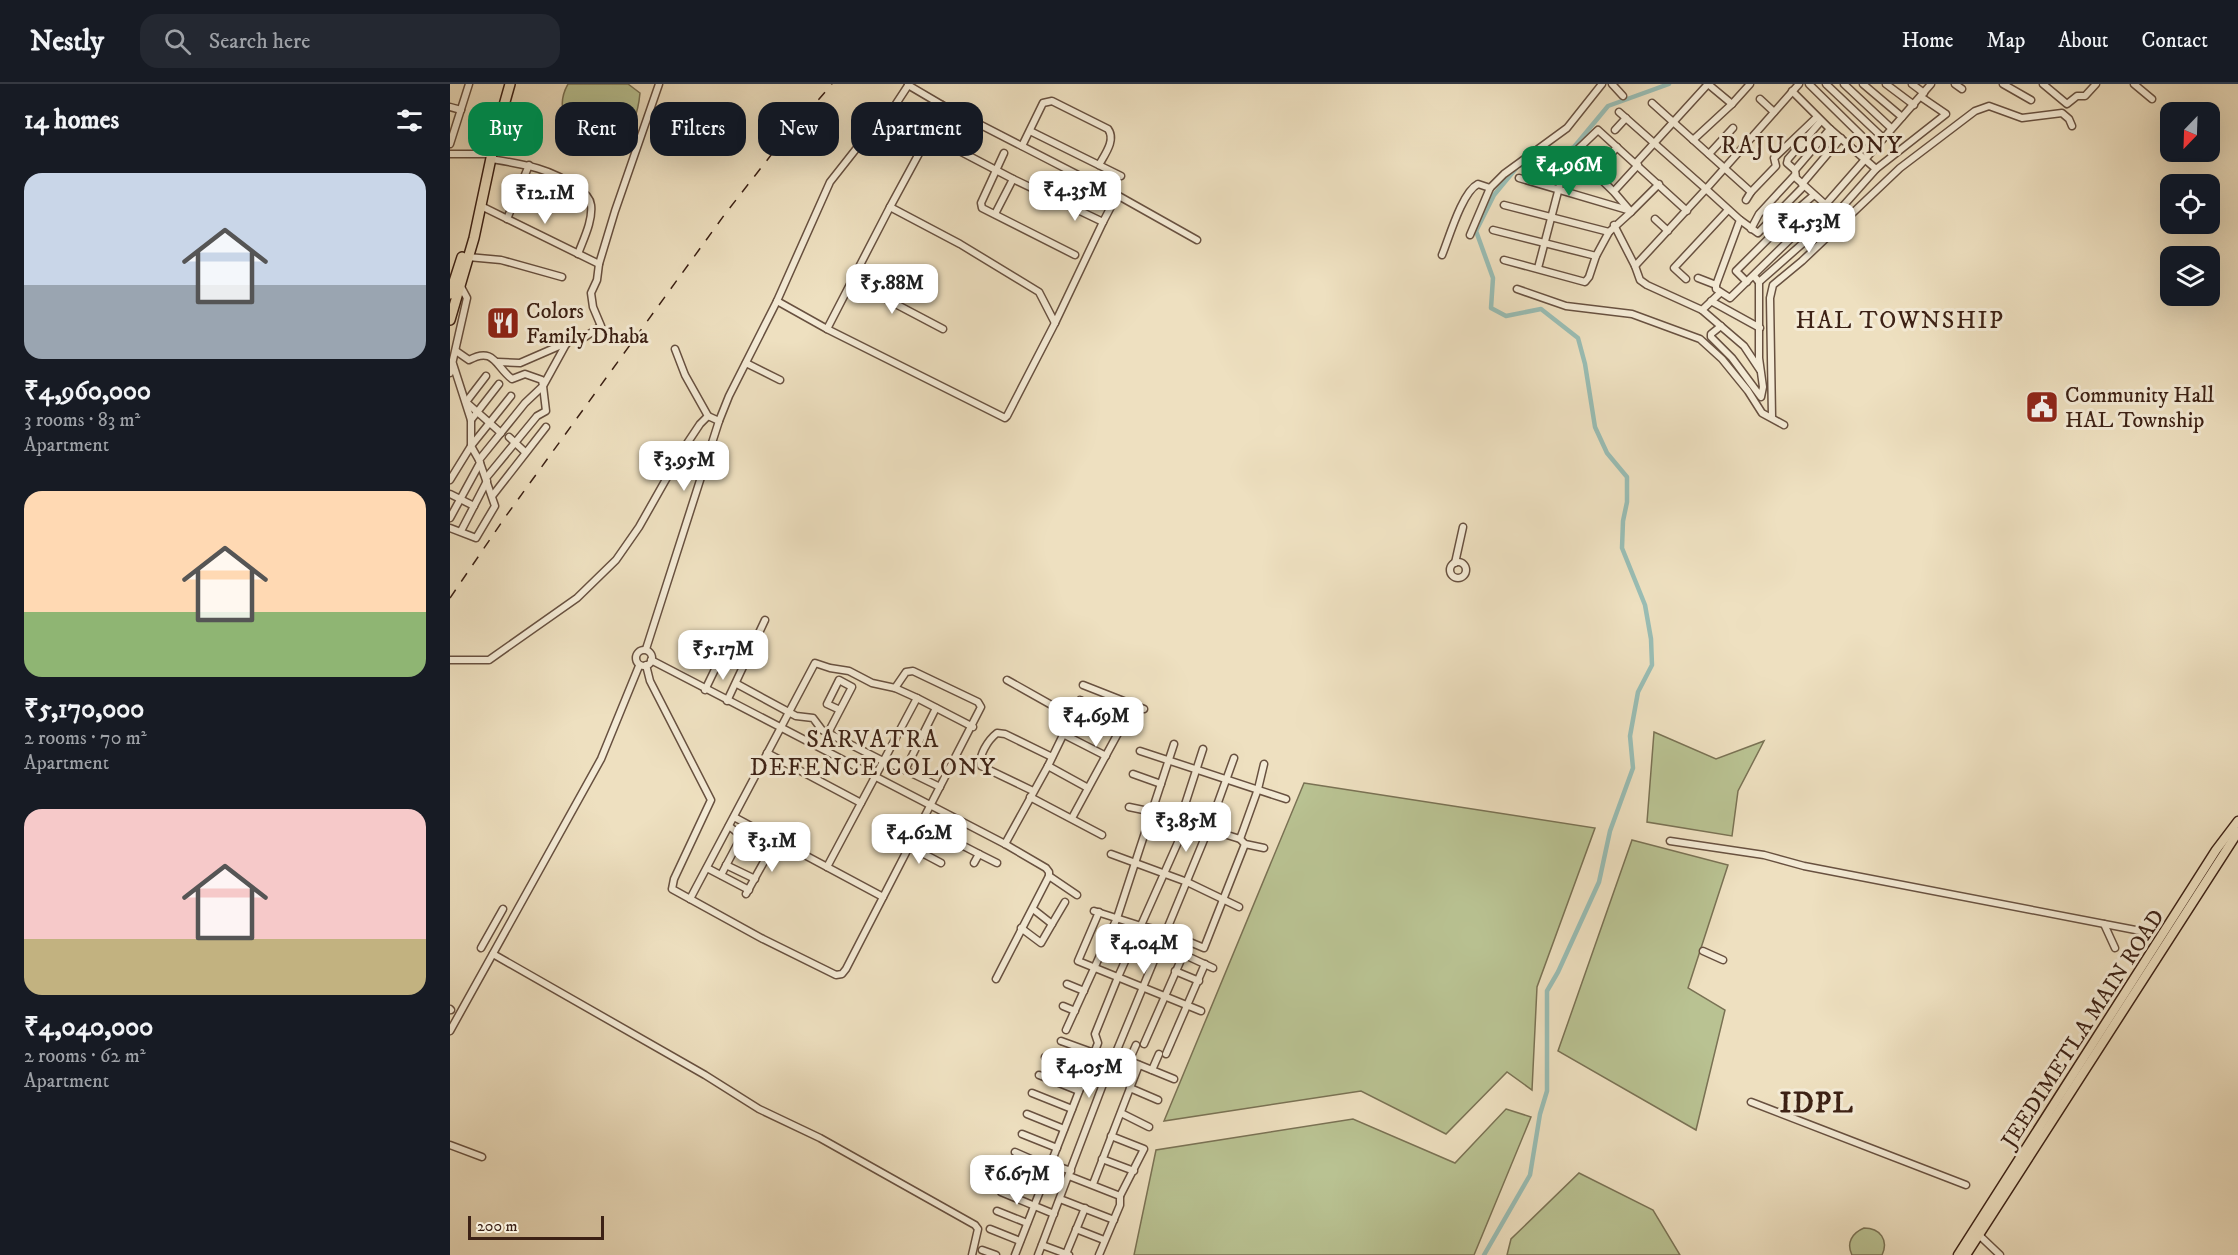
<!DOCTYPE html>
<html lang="en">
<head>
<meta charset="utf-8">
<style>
  :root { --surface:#171b24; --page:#242831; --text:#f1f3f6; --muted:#9ea1a6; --line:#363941; --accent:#0b8043 }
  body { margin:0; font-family:"IM FELL DW Pica",serif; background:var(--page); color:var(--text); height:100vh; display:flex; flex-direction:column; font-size:22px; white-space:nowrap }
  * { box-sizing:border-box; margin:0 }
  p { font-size:20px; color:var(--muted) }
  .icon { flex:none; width:33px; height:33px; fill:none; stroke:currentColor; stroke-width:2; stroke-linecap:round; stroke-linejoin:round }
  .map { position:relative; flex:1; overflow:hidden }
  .side { display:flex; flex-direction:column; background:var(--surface); width:450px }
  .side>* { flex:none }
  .top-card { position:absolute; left:18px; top:18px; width:570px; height:54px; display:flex; gap:12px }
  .needle { width:39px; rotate:203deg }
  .buttons { position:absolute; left:1710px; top:18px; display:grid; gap:12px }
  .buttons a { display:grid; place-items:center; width:60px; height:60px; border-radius:12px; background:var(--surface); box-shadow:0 6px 24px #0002; font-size:30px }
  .scale { position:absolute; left:18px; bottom:15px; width:136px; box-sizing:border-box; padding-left:6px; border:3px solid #3c2115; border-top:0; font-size:16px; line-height:21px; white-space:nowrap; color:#3c2115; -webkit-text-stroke:4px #f4ebd6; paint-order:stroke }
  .price { position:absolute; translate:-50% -51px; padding:0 14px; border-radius:12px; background:#fff; color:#222; font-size:20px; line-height:39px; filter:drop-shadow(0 2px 3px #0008) }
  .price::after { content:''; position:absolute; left:50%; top:36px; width:18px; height:14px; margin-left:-9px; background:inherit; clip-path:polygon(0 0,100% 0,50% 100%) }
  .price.selected { background:var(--accent); color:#fff }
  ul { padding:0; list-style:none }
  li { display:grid; align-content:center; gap:12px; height:318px; padding:0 24px }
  li span { display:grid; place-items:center; height:186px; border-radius:18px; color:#555 }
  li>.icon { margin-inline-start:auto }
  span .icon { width:108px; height:108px; fill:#fffc; stroke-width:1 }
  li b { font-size:26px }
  h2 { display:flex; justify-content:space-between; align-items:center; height:72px; padding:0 24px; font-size:26px }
  .tag { padding:0 21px; border-radius:18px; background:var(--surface); box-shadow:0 6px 24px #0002; font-size:21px; line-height:54px }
  .tag.selected { background:var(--accent); color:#fff }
  header { display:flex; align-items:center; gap:36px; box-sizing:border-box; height:84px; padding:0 30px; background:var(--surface); border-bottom:2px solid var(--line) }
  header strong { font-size:28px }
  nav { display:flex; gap:33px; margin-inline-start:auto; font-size:21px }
  .search { width:420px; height:54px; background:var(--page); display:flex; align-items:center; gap:15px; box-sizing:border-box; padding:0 21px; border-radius:18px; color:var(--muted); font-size:22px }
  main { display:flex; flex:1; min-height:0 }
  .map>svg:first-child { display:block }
  .green { fill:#b9c292; stroke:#7a7254; stroke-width:1.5 }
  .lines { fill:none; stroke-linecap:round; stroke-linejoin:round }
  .canal { stroke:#99bdb4; stroke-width:4.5 }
  .minor-casing { stroke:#685140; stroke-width:9 }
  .major-casing { stroke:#3c2115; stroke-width:11 }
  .highway-casing { stroke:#3c2115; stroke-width:12 }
  .minor { stroke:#f4ebd6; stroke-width:6 }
  .major { stroke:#eee0c0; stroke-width:8 }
  .highway { stroke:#eee0c0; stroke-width:9 }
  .rail { stroke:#3c2115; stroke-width:1.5; stroke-dasharray:10 10; stroke-linecap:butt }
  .labels { text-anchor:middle; stroke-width:6; stroke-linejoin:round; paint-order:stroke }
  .poi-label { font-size:22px; fill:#3c2115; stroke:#f4ebd6; text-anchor:start }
  .street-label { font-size:22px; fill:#3c2115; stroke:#f4ebd6 }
  .neighbourhood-label { font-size:24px; letter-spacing:1.5px; fill:#3c2115; stroke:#f4ebd6 }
  .district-label { font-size:28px; font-weight:bold; letter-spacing:1.5px; fill:#3c2115; stroke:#f4ebd6 }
</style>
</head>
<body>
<header>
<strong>Nestly</strong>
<div class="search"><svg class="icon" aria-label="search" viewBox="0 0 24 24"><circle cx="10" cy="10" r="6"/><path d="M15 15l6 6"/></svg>Search here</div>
<nav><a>Home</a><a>Map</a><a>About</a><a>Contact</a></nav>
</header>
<main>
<section class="side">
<h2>14 homes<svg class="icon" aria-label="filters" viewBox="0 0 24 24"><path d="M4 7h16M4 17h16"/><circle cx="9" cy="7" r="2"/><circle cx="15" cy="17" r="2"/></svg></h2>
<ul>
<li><span style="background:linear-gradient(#c9d6e8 60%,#9aa5b1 0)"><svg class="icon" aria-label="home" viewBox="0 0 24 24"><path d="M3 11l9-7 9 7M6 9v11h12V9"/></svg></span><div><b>₹4,960,000</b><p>3 rooms · 83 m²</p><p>Apartment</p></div></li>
<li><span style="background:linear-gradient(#ffd9b3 65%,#8fb573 0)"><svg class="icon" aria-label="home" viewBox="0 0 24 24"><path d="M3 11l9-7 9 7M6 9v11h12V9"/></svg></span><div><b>₹5,170,000</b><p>2 rooms · 70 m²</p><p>Apartment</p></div></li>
<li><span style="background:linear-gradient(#f6c9c9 70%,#c2b280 0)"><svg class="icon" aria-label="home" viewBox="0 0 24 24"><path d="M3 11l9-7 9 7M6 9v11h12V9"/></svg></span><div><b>₹4,040,000</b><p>2 rooms · 62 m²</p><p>Apartment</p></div></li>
</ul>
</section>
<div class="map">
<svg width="1788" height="1171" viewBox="0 0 1788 1171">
  <rect width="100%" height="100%" fill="#eee0c0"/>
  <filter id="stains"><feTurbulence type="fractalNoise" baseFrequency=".00333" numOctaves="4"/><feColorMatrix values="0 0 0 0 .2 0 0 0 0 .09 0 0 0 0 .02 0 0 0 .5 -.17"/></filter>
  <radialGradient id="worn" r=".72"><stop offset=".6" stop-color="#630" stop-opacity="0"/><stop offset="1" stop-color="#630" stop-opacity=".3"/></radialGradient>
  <g class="green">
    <path d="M118,0H178L190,9C181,104 89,50 118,0Z"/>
    <path d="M1204,648L1266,675L1314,657L1288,707L1282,752L1197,738Z"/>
    <path d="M854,699L1145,744L1087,903L1082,1006L1057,988L996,1050L911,1007L714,1037Z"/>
    <path d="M1182,756L1278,781L1238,904L1275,926L1246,1046L1108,967Z"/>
    <path d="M1056,1025L1081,1033L1024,1171H684L706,1066L903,1035L1005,1079Z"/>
    <path d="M1129,1089L1203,1126L1230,1171H1057L1061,1155Z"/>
    <path d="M1414,1144C1430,1144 1439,1156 1432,1171H1402C1396,1159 1402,1149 1414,1144Z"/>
  </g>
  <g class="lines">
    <path class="canal" d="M1034,1171L1080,1091L1090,1030L1097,1007V907L1108,888L1149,798L1160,747L1183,684L1180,652L1188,608L1202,581L1201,555L1195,521L1172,464L1173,437L1177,418V393L1157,369L1145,343L1135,280L1128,254L1091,225L1056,232L1041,224L1043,194L1026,147L1044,111L1068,82L1080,80L1093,83L1102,73L1124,63L1158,22L1219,0"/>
    <defs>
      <g id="minor">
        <path d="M1162,0L1173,12"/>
        <path d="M1258,0L1282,20"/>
        <path d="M1349,0L1256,105L1290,136L1266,201V205L1280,214L1376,120L1481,0"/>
        <path d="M1359,0L1424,64"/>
        <path d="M1376,0L1433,54"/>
        <path d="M1394,0L1441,44"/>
        <path d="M1413,0L1452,33"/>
        <path d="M1436,0L1464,21"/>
        <path d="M1462,0L1474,9"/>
        <path d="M1505,0L1512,5"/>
        <path d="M1553,0L1581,16"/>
        <path d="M1593,0L1617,20L1627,12H1635L1646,0"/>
        <path d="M1684,0L1702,15"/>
        <path d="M458,1L492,21L667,111L747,156"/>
        <path d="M1342,7L1380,45L1426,85L1386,130"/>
        <path d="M1310,15L1324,28"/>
        <path d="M1202,19L1301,108L1296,116"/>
        <path d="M492,21L479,51L563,95L545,130"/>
        <path d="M0,23L11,26"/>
        <path d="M47,46L74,56"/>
        <path d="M1165,46L1176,34"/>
        <path d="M580,47L671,92"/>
        <path d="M479,51L440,123L510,160L589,208L605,239L653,138"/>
        <path d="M1243,56L1282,20L1300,0"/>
        <path d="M0,60L19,0"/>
        <path d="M572,62L593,19L602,17L658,45C666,56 655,70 649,81"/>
        <path d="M554,69L531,119L532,124L625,171"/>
        <path d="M1124,69L1148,46L1237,127"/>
        <path d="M0,70H36"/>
        <path d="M1259,70L1283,44"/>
        <path d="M41,75C72,80 101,84 127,104C134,108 140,113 141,121C143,137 133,156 128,170"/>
        <path d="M1186,79L1258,0"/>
        <path d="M1426,85L1496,30L1471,13"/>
        <path d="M1345,86L1380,45"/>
        <path d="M1145,89L1167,63"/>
        <path d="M1069,94L1181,127"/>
        <path d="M563,95L653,138L667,111"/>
        <path d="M1352,100L1391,54"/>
        <path d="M1040,104L1054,90L1117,44L1152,0"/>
        <path d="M1166,105L1188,81"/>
        <path d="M1301,108L1326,82L1324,74L1367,33"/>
        <path d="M1054,121L1159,148L1181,128"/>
        <path d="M31,122L149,180"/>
        <path d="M440,123L377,245L555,334L557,332L605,239"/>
        <path d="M57,135L79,81"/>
        <path d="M1205,135L1218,147"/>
        <path d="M1290,136L1308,149L1354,102"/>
        <path d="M1164,141L1185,182L1256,105L1169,28"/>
        <path d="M1301,145L1309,130L1345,91"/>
        <path d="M1043,146L1146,172"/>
        <path d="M992,171C999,154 1012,108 1028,100L1040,104L1020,151"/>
        <path d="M18,173L51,176L112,193"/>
        <path d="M1054,176L1135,198L1139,193L1146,172L1159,148"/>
        <path d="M1185,182L1190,196L1197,201L1252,226L1270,209"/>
        <path d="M1088,184L1116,77L1120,70L1124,69L1164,108L1181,128L1209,100"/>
        <path d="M1304,192L1309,198L1386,130L1346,94L1345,86L1337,79L1338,75L1371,37"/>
        <path d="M1248,194L1266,201"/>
        <path d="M1236,195L1224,184L1278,126"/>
        <path d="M402,197L493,245"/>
        <path d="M1297,198L1286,187L1350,123L1364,111"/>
        <path d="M1067,205L1116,222L1182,230L1250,255L1272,275L1298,307L1312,329L1334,341"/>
        <path d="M1261,217L1310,244"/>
        <path d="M1252,226L1294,262L1310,286"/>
        <path d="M1271,242L1261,250V253L1282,274L1311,313L1313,303L1309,274V198"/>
        <path d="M377,245L327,217L380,98L421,46L440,29L459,0"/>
        <path d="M225,265L235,291L258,332"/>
        <path d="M6,267L19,276C44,262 46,283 62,295L75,290L92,296L93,302L75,319L29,376"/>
        <path d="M48,278L70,279L116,259"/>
        <path d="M296,279L330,296"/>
        <path d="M0,289L17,214L10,201"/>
        <path d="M36,292L16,318L51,349"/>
        <path d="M1322,333L1320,214L1323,201L1352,177L1450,84L1525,27L1539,22L1572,34L1612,29L1619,35L1622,42"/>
        <path d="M21,336L49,300"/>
        <path d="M59,353L75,368"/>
        <path d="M36,394L87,332L96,327L93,302L115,262L119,257L135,253L151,242L143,223L141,209L147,196L149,180L165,127L209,0"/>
        <path d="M0,396L21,362L61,312"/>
        <path d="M0,410L24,422"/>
        <path d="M43,411L96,343"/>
        <path d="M0,434L30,379"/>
        <path d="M0,444L26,454L45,422L29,376L21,362V336L3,280"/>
        <path d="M11,447L37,397"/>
        <circle cx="1008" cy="486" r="8"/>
        <path d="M1005,479L1013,443"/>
        <path d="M196,565L269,337"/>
        <circle cx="194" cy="574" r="8"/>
        <path d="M0,576H39L127,514L166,476L189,443L232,367L250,340L258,332L269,337L279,312L327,217"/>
        <path d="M201,576L555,760L596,784L599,788V792L546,895"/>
        <path d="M196,581L200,597L261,716L224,795L222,805L313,855L386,891L392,890L396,885L531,623L528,618L463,587L456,588L445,604"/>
        <path d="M557,596L621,632"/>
        <path d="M287,600L346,632L363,634L372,646L433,677L455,686L486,624"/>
        <path d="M633,601L694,625"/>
        <path d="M255,606L269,577"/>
        <path d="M277,617L315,536"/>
        <path d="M378,649L402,603L389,596L377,620L390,626"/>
        <path d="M613,650L656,672"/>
        <path d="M690,667L836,715"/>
        <path d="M317,669L411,719"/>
        <path d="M598,682L638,704"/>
        <path d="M455,686L490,703"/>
        <path d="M683,690L711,700"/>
        <path d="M583,707L531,682C528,672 538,656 547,649L555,650L602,673"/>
        <path d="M580,713L652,751"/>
        <path d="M679,723L703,728L790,755L795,760L814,764"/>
        <path d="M284,733L433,813"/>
        <path d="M730,736L753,665"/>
        <path d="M471,740L529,770L524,779"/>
        <path d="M790,755L808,705L814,680"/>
        <path d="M1220,757L1314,771L1354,782L1701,849"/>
        <path d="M555,760L598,682L630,616L673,640L622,734"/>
        <path d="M459,762L491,779"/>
        <path d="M529,770L547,779"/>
        <path d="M661,770L737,798L789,823"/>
        <path d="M276,781L305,795"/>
        <path d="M377,783L467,614L523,643"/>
        <path d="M257,784L299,806"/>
        <path d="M271,791L289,757V750L279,742"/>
        <path d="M599,792L627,811"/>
        <path d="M296,810L326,756"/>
        <path d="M240,815L365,579L380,584L399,587L422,599L445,604L467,614"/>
        <path d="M644,827L691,842L716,848L754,864L795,760"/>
        <path d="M649,828L628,877L751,927"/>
        <path d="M602,840L615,818"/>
        <path d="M1654,840L1665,864"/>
        <path d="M571,844L591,859L602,840L583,825"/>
        <path d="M711,860L763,884"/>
        <path d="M31,864L53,825"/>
        <path d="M1253,867L1273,876"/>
        <path d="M43,870L255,991L309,1025L370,1054L525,1141L528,1145L522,1171"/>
        <path d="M725,887L749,897"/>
        <path d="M617,900L634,907"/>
        <path d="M613,922L625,927"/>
        <path d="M0,925L1,926"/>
        <path d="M616,946L667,834L724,660"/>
        <path d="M0,947L151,675L189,582"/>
        <path d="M611,957L644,969"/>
        <path d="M694,960L734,869"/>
        <path d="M716,970L755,880"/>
        <path d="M665,971L724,995"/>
        <path d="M595,973L655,995"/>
        <path d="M642,976L660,984"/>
        <path d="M679,977L686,961"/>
        <path d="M702,986L709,970"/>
        <path d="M589,991L629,1007"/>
        <path d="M680,1004L708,1016"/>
        <path d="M582,1009L622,1025"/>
        <path d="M1301,1018L1516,1101"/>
        <path d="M671,1029L699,1043"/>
        <path d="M577,1030L614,1045"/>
        <path d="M572,1050L607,1064"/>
        <path d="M661,1052L694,1065L670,1112"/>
        <path d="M0,1061L32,1073"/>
        <path d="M565,1068L599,1083"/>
        <path d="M652,1075L684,1087"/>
        <path d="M601,1080L621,1087"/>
        <path d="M554,1086L592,1102"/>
        <path d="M619,1092L670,1112V1121L649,1171"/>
        <path d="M643,1100L689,981"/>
        <path d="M551,1108L604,1130"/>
        <path d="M610,1115L664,1136"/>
        <path d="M547,1127L577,1139"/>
        <path d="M540,1145L570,1157"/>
        <path d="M626,1145L654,1156"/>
        <path d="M1529,1151L1550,1171"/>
        <path d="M592,1161L619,1171"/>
        <path d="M532,1166L546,1171"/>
        <path d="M616,1170L635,1124"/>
        <path d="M565,1171L644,969L648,959L645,950L668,893L737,738"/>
        <path d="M588,1171L655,995L758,746L784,674"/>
      </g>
      <g id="major">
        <path d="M1508,1171L1766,766L1788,737"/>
        <path d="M1516,1171L1788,748"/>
      </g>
      <g id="highway">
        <path d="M0,210L12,173"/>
        <path d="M0,236L24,154L47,46L60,0"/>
      </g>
    </defs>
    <use href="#minor" class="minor-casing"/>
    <use href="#major" class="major-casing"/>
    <use href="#highway" class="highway-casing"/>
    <use href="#minor" class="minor"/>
    <use href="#major" class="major"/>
    <use href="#highway" class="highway"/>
    <path class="rail" d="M0,514L56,432L275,130L325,66L382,0"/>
  </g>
  <defs>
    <symbol id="restaurant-square" viewBox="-11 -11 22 22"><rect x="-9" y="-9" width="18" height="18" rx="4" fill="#8f2418" stroke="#f4ebd6"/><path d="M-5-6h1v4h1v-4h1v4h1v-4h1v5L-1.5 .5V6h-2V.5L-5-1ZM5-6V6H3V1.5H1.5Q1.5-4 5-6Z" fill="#fff"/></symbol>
    <symbol id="civic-square" viewBox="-11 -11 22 22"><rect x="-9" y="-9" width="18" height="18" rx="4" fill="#8f2418" stroke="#f4ebd6"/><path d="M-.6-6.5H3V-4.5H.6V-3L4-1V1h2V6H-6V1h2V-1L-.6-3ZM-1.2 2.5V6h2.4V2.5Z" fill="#fff"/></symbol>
  </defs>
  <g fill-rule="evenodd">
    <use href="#restaurant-square" x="34" y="220" width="38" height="38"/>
    <use href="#civic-square" x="1573" y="304" width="38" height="38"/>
  </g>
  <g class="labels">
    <g class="poi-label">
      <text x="76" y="234">Colors<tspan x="76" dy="25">Family Dhaba</tspan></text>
      <text x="1615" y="318">Community Hall<tspan x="1615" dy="25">HAL Township</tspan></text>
    </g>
    <g class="street-label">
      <text transform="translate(1632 944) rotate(-57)" y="8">JEEDIMETLA MAIN ROAD</text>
    </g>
    <g class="neighbourhood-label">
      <text x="1362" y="69">RAJU COLONY</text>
      <text x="1450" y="244">HAL TOWNSHIP</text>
      <text x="423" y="663">SARVATRA<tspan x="423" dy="28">DEFENCE COLONY</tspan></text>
    </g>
    <g class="district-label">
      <text x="1367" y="1028">IDPL</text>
    </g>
  </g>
  <rect width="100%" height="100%" filter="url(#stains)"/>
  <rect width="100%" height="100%" fill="url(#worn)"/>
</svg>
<div class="buttons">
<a><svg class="needle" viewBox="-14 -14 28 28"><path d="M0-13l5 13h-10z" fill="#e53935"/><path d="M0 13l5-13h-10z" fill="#9ea1a6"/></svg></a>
<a><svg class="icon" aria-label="locate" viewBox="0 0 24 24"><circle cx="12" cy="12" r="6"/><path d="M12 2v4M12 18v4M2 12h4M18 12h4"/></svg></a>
<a><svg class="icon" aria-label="layers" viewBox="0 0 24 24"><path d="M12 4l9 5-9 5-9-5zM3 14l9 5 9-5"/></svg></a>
</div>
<div class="scale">200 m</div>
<b class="price selected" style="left:1119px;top:113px">₹4.96M</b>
<b class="price" style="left:625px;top:138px">₹4.35M</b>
<b class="price" style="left:95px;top:141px">₹12.1M</b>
<b class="price" style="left:1359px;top:170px">₹4.53M</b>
<b class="price" style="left:442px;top:231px">₹5.88M</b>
<b class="price" style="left:234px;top:408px">₹3.95M</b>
<b class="price" style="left:273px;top:597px">₹5.17M</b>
<b class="price" style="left:646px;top:664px">₹4.69M</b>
<b class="price" style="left:736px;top:769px">₹3.85M</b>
<b class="price" style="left:469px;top:781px">₹4.62M</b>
<b class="price" style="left:322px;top:789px">₹3.1M</b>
<b class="price" style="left:694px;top:891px">₹4.04M</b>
<b class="price" style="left:639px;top:1015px">₹4.05M</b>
<b class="price" style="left:567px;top:1122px">₹6.67M</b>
<div class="top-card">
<a class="tag selected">Buy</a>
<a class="tag">Rent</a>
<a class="tag">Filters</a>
<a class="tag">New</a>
<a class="tag">Apartment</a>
</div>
</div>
</main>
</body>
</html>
